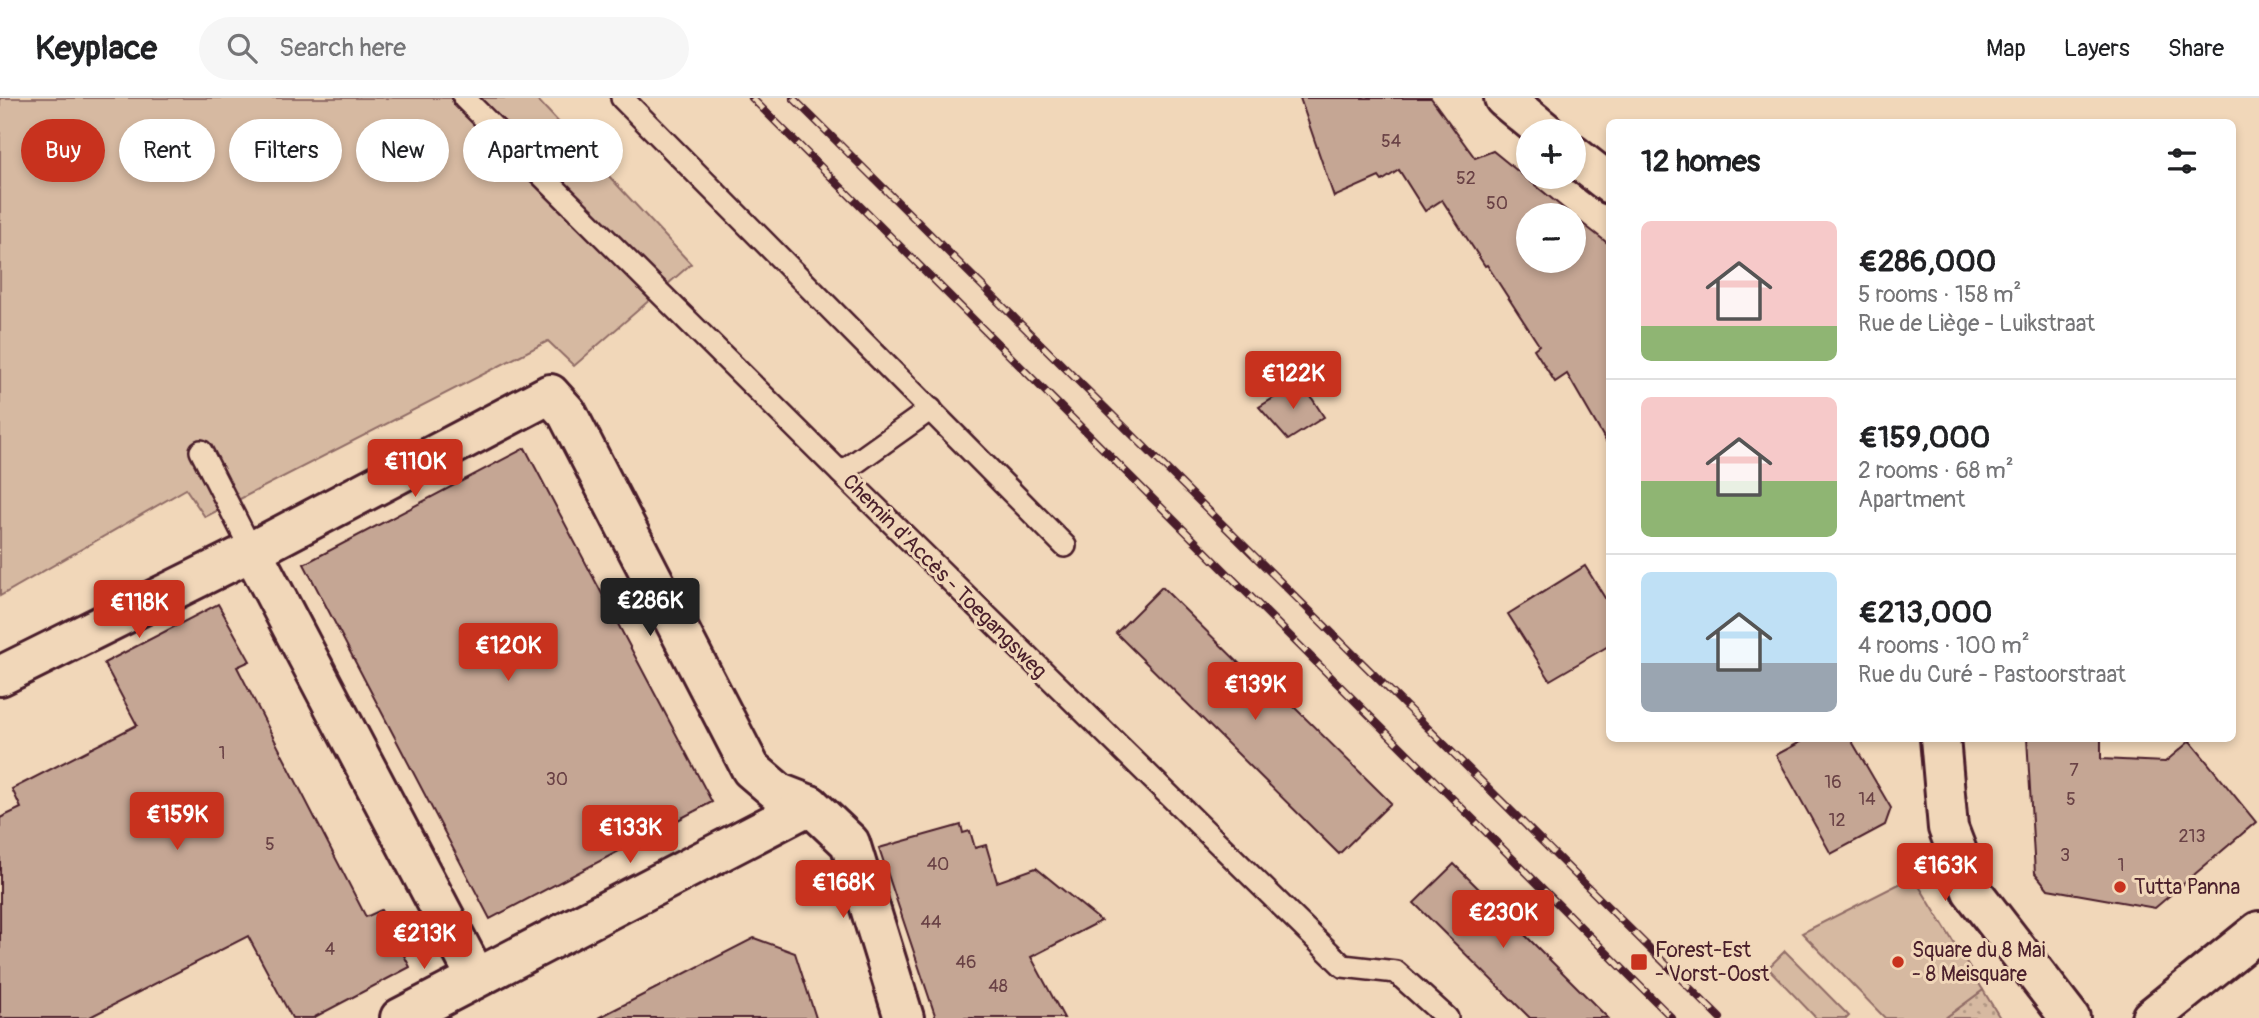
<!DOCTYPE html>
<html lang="en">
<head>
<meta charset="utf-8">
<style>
  :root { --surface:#fff; --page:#f6f6f6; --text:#202124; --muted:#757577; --line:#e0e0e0; --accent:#c8321e }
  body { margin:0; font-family:Pangolin,sans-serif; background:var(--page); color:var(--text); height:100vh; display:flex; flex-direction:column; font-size:26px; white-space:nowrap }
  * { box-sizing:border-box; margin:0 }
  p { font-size:23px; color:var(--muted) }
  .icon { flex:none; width:38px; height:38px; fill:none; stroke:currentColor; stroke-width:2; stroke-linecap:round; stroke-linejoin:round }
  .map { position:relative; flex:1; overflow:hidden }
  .drawer { position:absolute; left:1606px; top:21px; width:630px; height:623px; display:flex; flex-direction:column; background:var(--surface); border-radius:10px; box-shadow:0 4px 10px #0003 }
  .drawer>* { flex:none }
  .hud { position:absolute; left:21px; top:21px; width:665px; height:63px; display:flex; gap:14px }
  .controls { position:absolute; left:1516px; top:21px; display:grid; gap:14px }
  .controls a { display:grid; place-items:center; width:70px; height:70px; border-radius:50%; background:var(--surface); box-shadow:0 4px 10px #0003; font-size:35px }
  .price { position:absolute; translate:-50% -60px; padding:0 16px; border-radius:7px; background:var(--accent); color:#fff; font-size:23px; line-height:46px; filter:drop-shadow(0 2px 4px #0008) }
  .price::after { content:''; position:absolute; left:50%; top:42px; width:21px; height:16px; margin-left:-10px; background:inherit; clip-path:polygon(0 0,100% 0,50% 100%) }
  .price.on { background:#222; color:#fff }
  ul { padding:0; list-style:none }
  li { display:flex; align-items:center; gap:21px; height:175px; padding:0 35px }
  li+li { border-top:2px solid var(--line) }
  li span { display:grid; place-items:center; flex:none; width:196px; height:140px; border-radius:10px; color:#555 }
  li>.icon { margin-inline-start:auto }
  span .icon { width:84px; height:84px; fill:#fffc; stroke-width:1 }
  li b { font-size:30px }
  h2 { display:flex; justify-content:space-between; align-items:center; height:84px; padding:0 35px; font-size:30px }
  .tag { padding:0 24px; border-radius:32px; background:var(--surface); box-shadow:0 4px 10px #0003; font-size:24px; line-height:63px }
  .tag.on { background:var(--accent); color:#fff }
  header { display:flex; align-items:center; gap:42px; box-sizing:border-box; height:98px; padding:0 35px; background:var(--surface); border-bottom:2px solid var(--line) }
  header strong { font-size:33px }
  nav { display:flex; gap:38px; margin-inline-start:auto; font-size:24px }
  .search { width:490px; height:63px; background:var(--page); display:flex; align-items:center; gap:18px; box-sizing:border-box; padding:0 24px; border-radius:38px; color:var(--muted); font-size:26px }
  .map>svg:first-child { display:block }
  .grass { fill:url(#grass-dots); stroke:#906c66; stroke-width:2 }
  .green { fill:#d6b9a1; stroke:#906c66; stroke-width:2 }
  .building { fill:#c5a694; stroke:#4a1f2b; stroke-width:2 }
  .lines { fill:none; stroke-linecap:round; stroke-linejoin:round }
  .lane-casing { stroke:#4a1f2b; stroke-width:26 }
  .street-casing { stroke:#4a1f2b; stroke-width:44 }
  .secondary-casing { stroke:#4a1f2b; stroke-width:44 }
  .lane { stroke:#f1d7b9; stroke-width:21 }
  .street { stroke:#f1d7b9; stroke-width:38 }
  .secondary { stroke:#f1d7b9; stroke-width:38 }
  .rail-casing { stroke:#4a1f2b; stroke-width:8 }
  .rail { stroke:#f1d7b9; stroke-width:5; stroke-dasharray:16; stroke-linecap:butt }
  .poi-dot { fill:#c8321e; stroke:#f1d7b9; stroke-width:2.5 }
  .labels { text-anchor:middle; stroke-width:6; stroke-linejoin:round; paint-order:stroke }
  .number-label { font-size:18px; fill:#694145 }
  .street-label { font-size:21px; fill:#4a1f2b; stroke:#f1d7b9 }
  .poi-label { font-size:21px; fill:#4a1f2b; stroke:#f1d7b9; text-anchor:start }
</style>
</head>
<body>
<header>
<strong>Keyplace</strong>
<div class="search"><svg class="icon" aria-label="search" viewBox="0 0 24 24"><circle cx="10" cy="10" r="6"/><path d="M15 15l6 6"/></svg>Search here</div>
<nav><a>Map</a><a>Layers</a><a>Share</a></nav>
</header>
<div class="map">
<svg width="2259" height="920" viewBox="0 0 2259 920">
  <defs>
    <pattern id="grass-dots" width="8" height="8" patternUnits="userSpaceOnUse" patternTransform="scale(1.75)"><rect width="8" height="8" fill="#d6b9a1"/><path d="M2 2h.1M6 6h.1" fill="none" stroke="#b09683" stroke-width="1.8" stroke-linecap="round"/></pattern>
  </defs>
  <rect width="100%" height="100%" fill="#f1d7b9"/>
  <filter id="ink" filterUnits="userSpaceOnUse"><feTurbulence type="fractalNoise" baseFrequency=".0143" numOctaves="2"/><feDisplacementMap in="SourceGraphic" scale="14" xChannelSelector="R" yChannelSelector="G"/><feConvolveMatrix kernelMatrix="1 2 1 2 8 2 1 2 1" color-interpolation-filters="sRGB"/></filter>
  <g filter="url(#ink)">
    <path class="grass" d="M1983,892L2000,920H1945Z"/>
    <g class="green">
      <path d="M0,0H536L691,166L574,268L548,243L205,419L186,391L0,498Z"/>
      <path d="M1908,784H1913L1919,788L1983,892L1945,920H1885L1802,835L1901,785Z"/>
      <path d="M1785,853L1849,918L1847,920H1816L1768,870Z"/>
    </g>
    <g class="building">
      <path d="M1300,0H1431L1475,60L1493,53L1572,117H1528V163H1573V118L1610,147V350L1567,276L1555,284L1534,251L1539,247L1487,167L1485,168L1442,102L1425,113L1399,72L1382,83L1379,79L1334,99Z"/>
      <path d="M1301,283L1324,319L1288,342L1259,309Z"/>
      <path d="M525,350L712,704L490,821L304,466Z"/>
      <path d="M1585,468L1610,508V547L1550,582L1508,516Z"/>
      <path d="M1162,489L1272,598L1278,593L1391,705L1339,756L1116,535Z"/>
      <path d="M218,506L250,563L237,569L366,819L381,812L410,869L313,920H292L248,838L88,920H0V720L21,710L12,691L137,627L104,565Z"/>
      <path d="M1808,640H1850L1891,710L1885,727L1831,756L1776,657Z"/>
      <path d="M2027,640H2101V661L2165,664L2190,643L2256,724L2155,810L2048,791L2035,775Z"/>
      <path d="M961,727L963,735L970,733L975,750L986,747L997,784L1036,770L1101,823L1031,859L1064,920H936L879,750Z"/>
      <path d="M1454,766L1608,920H1530L1414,805Z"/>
      <path d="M754,840L795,855L816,920H598Z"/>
    </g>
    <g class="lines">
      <defs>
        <g id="lane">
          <path d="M464,0L841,375L1343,868L1396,874L1447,920"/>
          <path d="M622,0L1065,448"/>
          <path d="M201,353L252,453"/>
          <path d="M841,375L931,311"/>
        </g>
        <g id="street">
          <path d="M1504,0L1544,33"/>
          <path d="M1573,57L1610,86"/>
          <path d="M252,453L476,879"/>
          <path d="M0,578L252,453L550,296L567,315L751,671L779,695L810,707L850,745L904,920"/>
          <path d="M1940,640L1948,730L1972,793L2070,920"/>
          <path d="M400,920L810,707"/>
        </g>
        <path id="secondary" d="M2151,920L2259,833"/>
      </defs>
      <use href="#lane" class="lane-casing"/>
      <use href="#street" class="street-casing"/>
      <use href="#secondary" class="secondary-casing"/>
      <use href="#lane" class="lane"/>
      <use href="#street" class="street"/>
      <use href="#secondary" class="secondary"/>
      <defs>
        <g id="rail">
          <path d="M752,0L1672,920"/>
          <path d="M793,0L1720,920"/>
        </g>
      </defs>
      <use href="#rail" class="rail-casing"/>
      <use href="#rail" class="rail"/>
    </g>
  </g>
  <g class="poi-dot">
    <circle cx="2120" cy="789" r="7"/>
    <rect x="1630" y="855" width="18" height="18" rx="3.5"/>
    <circle cx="1898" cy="864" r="7"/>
  </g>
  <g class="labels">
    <g class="number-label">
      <text x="1391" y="49">54</text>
      <text x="1466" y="86">52</text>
      <text x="1497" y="111">50</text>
      <text x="222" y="661">1</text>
      <text x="2074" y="678">7</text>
      <text x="557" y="687">30</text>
      <text x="1833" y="690">16</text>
      <text x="1867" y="707">14</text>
      <text x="2071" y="707">5</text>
      <text x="1837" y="728">12</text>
      <text x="2192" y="744">213</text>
      <text x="270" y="752">5</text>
      <text x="2065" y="763">3</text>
      <text x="938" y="772">40</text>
      <text x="2121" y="773">1</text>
      <text x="931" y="830">44</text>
      <text x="330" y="857">4</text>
      <text x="966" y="870">46</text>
      <text x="998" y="894">48</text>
    </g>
    <g class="street-label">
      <text transform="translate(945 478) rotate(45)" y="7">Chemin d'Accès - Toegangsweg</text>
    </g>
    <g class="poi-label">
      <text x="2134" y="796">Tutta Panna</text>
      <text x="1655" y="859">Forest-Est<tspan x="1655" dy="24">- Vorst-Oost</tspan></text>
      <text x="1912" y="859">Square du 8 Mai<tspan x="1912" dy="24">- 8 Meisquare</tspan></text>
    </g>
  </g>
</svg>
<div class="controls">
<a>+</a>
<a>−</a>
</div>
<b class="price" style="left:1293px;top:313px">€122K</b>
<b class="price" style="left:415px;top:401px">€110K</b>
<b class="price on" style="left:650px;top:540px">€286K</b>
<b class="price" style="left:139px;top:542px">€118K</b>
<b class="price" style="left:508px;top:585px">€120K</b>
<b class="price" style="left:1255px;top:624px">€139K</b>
<b class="price" style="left:177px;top:754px">€159K</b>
<b class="price" style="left:630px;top:767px">€133K</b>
<b class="price" style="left:1945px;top:805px">€163K</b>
<b class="price" style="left:843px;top:822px">€168K</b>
<b class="price" style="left:1503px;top:852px">€230K</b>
<b class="price" style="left:424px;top:873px">€213K</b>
<div class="hud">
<a class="tag on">Buy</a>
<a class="tag">Rent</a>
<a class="tag">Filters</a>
<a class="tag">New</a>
<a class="tag">Apartment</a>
</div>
<section class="drawer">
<h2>12 homes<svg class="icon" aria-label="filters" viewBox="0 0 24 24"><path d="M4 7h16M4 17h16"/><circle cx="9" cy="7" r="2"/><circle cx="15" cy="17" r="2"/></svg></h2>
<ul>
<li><span style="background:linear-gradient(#f6c9c9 75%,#8fb573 0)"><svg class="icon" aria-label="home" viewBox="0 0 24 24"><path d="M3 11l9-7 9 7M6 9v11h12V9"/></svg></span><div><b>€286,000</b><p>5 rooms · 158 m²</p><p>Rue de Liège - Luikstraat</p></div></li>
<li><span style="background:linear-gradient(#f6c9c9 60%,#8fb573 0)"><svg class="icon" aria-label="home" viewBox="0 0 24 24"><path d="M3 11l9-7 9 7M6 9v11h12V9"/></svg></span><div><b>€159,000</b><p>2 rooms · 68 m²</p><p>Apartment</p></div></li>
<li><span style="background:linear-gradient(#bfe0f5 65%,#9aa5b1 0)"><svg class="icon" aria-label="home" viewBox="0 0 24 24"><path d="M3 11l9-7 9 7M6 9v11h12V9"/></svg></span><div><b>€213,000</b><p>4 rooms · 100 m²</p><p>Rue du Curé - Pastoorstraat</p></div></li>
</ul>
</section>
</div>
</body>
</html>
